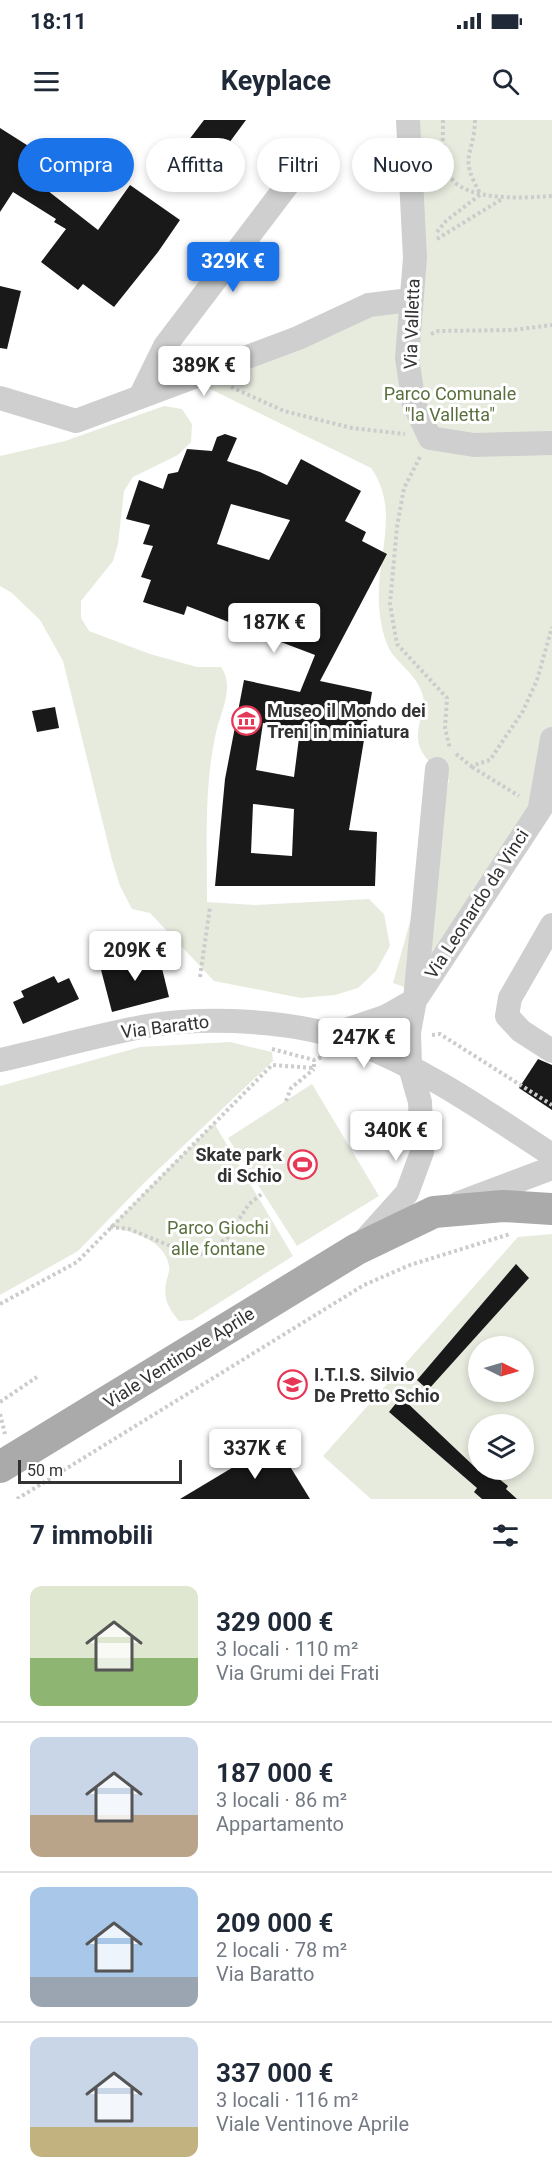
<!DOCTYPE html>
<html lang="it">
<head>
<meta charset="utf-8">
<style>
  :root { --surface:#fff; --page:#f2f2f3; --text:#1f2937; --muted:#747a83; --line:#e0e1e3; --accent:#1a73e8 }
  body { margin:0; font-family:Roboto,sans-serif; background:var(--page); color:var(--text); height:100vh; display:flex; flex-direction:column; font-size:22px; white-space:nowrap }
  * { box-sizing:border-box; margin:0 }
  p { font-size:20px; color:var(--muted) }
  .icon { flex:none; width:33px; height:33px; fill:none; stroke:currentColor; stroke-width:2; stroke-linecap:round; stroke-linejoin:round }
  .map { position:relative; height:1379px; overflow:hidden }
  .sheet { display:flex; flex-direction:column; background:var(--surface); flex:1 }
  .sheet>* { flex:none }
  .hud { position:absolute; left:18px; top:18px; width:516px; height:54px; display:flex; gap:12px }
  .needle { width:39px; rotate:95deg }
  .fabs { position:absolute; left:468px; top:1216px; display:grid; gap:12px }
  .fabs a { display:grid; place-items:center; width:66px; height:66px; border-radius:50%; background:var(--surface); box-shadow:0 3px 9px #0003; font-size:30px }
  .scale { position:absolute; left:18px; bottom:15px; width:164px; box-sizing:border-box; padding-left:6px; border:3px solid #323232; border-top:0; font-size:16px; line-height:21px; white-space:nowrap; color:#323232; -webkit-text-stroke:4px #fff; paint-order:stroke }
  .price { position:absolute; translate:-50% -51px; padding:0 14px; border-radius:6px; background:#fff; color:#222; font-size:20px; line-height:39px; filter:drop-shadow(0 2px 3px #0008) }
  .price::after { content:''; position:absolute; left:50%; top:36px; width:18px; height:14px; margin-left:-9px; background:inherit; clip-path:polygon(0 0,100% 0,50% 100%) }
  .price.on { background:var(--accent); color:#fff }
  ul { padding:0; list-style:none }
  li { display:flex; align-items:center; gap:18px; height:150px; padding:0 30px }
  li+li { border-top:2px solid var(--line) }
  li span { display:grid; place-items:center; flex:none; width:168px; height:120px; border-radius:12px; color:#555 }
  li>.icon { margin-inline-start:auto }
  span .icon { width:72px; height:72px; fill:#fffc; stroke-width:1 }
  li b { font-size:26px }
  h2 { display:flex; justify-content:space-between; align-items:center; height:72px; padding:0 30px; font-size:26px }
  .pill { padding:0 21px; border-radius:27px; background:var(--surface); box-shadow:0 3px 9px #0003; font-size:21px; line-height:54px }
  .pill.on { background:var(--accent); color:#fff }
  .status { display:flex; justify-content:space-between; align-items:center; height:42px; padding:0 30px; background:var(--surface); direction:ltr }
  .status svg { height:16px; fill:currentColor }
  header { display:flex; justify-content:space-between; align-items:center; height:78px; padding:0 30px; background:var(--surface); font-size:27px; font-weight:700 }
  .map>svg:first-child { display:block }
  .green { fill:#e7ebde; fill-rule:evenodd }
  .building { fill:#191919; fill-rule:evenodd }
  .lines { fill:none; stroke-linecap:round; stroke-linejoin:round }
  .path { stroke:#ccc; stroke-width:4; stroke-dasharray:3 3; stroke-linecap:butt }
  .minor { stroke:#cfcfcf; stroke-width:24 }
  .major { stroke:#aaa; stroke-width:32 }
  .labels { text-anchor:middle; stroke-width:6; stroke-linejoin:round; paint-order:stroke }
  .street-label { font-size:18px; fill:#323232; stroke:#fff }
  .park-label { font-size:18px; fill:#5a6f3e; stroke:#fff }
  .poi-label { font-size:18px; font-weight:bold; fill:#323232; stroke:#fff; text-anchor:start }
</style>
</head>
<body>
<div class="status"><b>18:11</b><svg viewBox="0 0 49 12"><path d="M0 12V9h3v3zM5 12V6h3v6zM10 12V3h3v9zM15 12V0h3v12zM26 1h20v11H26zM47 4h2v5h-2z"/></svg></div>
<header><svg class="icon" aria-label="menu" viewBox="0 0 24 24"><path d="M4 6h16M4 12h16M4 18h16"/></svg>Keyplace<svg class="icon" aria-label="search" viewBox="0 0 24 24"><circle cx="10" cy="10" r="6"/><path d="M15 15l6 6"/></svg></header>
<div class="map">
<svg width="552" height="1379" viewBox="0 0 552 1379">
  <rect width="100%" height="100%" fill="#fff"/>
  <g class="green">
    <path d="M416,0H552V645L537,676L410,869L393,863L449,660C440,651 426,641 421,630C412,613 426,589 423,576C418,558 406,550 394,536C384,524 380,501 379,485C376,437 401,390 371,348L198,263L368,197L421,187Z"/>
    <path d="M164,286L182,289L192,304L191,322L178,335L133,357L124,371L118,424L113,441L81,481V498L89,511L150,534L197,547H221C236,568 219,594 215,617C204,670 207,727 207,782L255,785L369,779L384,794L390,826L376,851L358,868L335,875L301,878L214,861L150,793L132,789L120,766L112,740L63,541L40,500L12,473L0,466V336L65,321Z"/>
    <path d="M230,922L272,932L273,941L144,1063L78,1131L0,1175V966L140,927Z"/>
    <path d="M312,964L379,1076L297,1126L228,1018Z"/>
    <path d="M214,1003L293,1136L192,1200L179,1201C168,1188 162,1177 167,1159C168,1155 170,1150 169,1146C165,1120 132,1111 110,1107Z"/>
    <path d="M552,1114V1379H371L323,1336L518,1117ZM478,1227H524V1272H478ZM478,1305H524V1350H478Z"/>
  </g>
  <g class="building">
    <path d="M204,0H246L198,65L181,52L199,29L188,21Z"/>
    <path d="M0,8L60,46L43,67L98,110L130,65L180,100L158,132L114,187L83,164L78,170L41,142L66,109L54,102L56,99L13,72L0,92Z"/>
    <path d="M0,166L21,171L7,229L0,228Z"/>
    <path d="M225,314L237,318L227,341L260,352L287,365L301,339L361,371L345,401L366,412L362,421L387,434L320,561L372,572L349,710L377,712L375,766H215L225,659L244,560L300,572L315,535L187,486L184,495L143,482L151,460L141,457L153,426L143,424L150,405L126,399L139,360L163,369L168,354L178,352L187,329L212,331L217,317ZM231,384L290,400L269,440L217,424ZM263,603L300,610L294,657L256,650ZM253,684L294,689L292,736L251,733Z"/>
    <path d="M55,587L59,608L37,612L32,591Z"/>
    <path d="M158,832L169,877L112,892L100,846Z"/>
    <path d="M54,856L58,863L69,858L79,879L23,904L13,882L24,877L21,871Z"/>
    <path d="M538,939L552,945V990L519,968Z"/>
    <path d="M516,1144L529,1158L428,1270L417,1260Z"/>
    <path d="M401,1277L478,1350L486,1354L489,1351L508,1366L506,1369L517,1379H482L474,1372L477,1368L389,1292Z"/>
    <path d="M275,1322L310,1379H180Z"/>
  </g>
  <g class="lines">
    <g class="path">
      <path d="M443,0C443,18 441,40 450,56C464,82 527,78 552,76"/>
      <path d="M475,0C474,37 458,35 480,73"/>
      <path d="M437,112L446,101L481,74"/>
      <path d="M437,119L502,79"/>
      <path d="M431,214L438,211L513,210L552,205"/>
      <path d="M231,267L284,291L352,308L405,314"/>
      <path d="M420,337L404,368L397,407L390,484L397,524L447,578L445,608L450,629"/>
      <path d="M456,634L471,646L490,640L523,591L537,560L552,507"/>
      <path d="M472,647L519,676"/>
      <path d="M200,857L210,787"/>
      <path d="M432,915L440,914L552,985"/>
      <path d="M272,929L314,940L322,937"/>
      <path d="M286,981L291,968L314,949"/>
      <path d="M110,1107L129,1109L190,1134H203L227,1118L249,1084L263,1073"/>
      <path d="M0,1184L77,1142L272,945L314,948V940"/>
      <path d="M0,1282L37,1257"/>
      <path d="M0,1294L5,1314"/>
      <path d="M17,1379L364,1165L410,1145L510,1114"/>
    </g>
    <g class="minor">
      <path d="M408,0L415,138L407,238L414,284L430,318L474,325L552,323"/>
      <path d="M140,277L165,226L298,51"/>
      <path d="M0,278L76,301L298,218L369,185L410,180"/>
      <path d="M540,687L552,619"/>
      <path d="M552,805L510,878L507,896L521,911L552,931"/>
      <path d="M418,876L552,671"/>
      <path d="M331,915L387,896L415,880"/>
      <path d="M0,940C49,929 98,915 147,906C209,896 295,900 354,922C426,949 489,994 552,1035"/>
      <path d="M459,1083L552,1048"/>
      <path d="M363,1122L407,1073L422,1032L420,982L410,947L409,912L415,880L437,649"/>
    </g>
    <path class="major" d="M0,1347L357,1129L434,1092L503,1086L552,1089"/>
  </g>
  <defs>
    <symbol id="museum-ring" viewBox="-11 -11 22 22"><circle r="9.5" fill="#fff" stroke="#e63856" stroke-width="1.5"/><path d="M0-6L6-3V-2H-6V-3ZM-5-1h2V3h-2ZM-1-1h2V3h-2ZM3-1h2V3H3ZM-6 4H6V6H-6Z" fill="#e63856"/></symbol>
    <symbol id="stadium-ring" viewBox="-11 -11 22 22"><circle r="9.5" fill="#fff" stroke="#e63856" stroke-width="1.5"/><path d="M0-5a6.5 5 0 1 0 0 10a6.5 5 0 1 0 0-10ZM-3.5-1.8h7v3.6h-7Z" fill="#e63856"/></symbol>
    <symbol id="school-ring" viewBox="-11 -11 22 22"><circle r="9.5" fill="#fff" stroke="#e63856" stroke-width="1.5"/><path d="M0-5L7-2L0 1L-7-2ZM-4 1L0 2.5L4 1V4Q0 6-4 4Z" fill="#e63856"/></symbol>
  </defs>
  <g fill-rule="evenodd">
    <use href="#museum-ring" x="230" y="584" width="33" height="33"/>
    <use href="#stadium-ring" x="286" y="1028" width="33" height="33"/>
    <use href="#school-ring" x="276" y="1248" width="33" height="33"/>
  </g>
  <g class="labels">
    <g class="street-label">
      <text transform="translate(412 204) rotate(-88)" y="6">Via Valletta</text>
      <text transform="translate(477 784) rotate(-57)" y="6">Via Leonardo da Vinci</text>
      <text transform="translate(165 907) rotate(-7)" y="6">Via Baratto</text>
      <text transform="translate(179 1238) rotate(-32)" y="6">Viale Ventinove Aprile</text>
    </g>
    <g class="park-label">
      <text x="450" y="280">Parco Comunale<tspan x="450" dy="21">"la Valletta"</tspan></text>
      <text x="218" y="1114">Parco Giochi<tspan x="218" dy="21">alle fontane</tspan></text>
    </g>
    <g class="poi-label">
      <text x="267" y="597">Museo il Mondo dei<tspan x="267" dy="21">Treni in miniatura</tspan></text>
      <text x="282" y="1041" text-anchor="end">Skate park<tspan x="282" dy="21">di Schio</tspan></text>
      <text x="314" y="1261">I.T.I.S. Silvio<tspan x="314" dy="21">De Pretto Schio</tspan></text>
    </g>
  </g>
</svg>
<div class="fabs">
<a><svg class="needle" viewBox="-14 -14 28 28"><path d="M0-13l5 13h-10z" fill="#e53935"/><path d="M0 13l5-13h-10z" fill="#747a83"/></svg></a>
<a><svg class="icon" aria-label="layers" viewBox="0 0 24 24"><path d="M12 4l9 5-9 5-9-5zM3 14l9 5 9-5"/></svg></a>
</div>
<div class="scale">50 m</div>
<b class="price on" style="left:233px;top:173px">329K €</b>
<b class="price" style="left:204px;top:277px">389K €</b>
<b class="price" style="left:274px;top:534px">187K €</b>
<b class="price" style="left:135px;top:862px">209K €</b>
<b class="price" style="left:364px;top:949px">247K €</b>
<b class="price" style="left:396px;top:1042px">340K €</b>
<b class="price" style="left:255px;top:1360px">337K €</b>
<div class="hud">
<a class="pill on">Compra</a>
<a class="pill">Affitta</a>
<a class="pill">Filtri</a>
<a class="pill">Nuovo</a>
</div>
</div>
<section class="sheet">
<h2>7 immobili<svg class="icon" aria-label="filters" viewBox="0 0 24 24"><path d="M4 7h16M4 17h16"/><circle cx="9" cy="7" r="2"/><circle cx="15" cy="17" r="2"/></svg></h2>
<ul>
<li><span style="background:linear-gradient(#dfe7d0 60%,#8fb573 0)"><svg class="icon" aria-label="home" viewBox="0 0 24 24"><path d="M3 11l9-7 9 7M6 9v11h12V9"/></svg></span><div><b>329 000 €</b><p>3 locali · 110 m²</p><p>Via Grumi dei Frati</p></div></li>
<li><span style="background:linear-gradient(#c9d6e8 65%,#b9a48a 0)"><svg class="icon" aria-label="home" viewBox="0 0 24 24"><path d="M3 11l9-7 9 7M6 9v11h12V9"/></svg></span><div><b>187 000 €</b><p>3 locali · 86 m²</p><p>Appartamento</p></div></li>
<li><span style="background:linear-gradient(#a9c7e8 75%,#9aa5b1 0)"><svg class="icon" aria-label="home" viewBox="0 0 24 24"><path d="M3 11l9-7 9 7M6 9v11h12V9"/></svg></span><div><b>209 000 €</b><p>2 locali · 78 m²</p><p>Via Baratto</p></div></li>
<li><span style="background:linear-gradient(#c9d6e8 75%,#c2b280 0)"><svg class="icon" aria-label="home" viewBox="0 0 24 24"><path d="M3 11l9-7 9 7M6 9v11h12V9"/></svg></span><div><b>337 000 €</b><p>3 locali · 116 m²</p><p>Viale Ventinove Aprile</p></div></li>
</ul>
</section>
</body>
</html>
